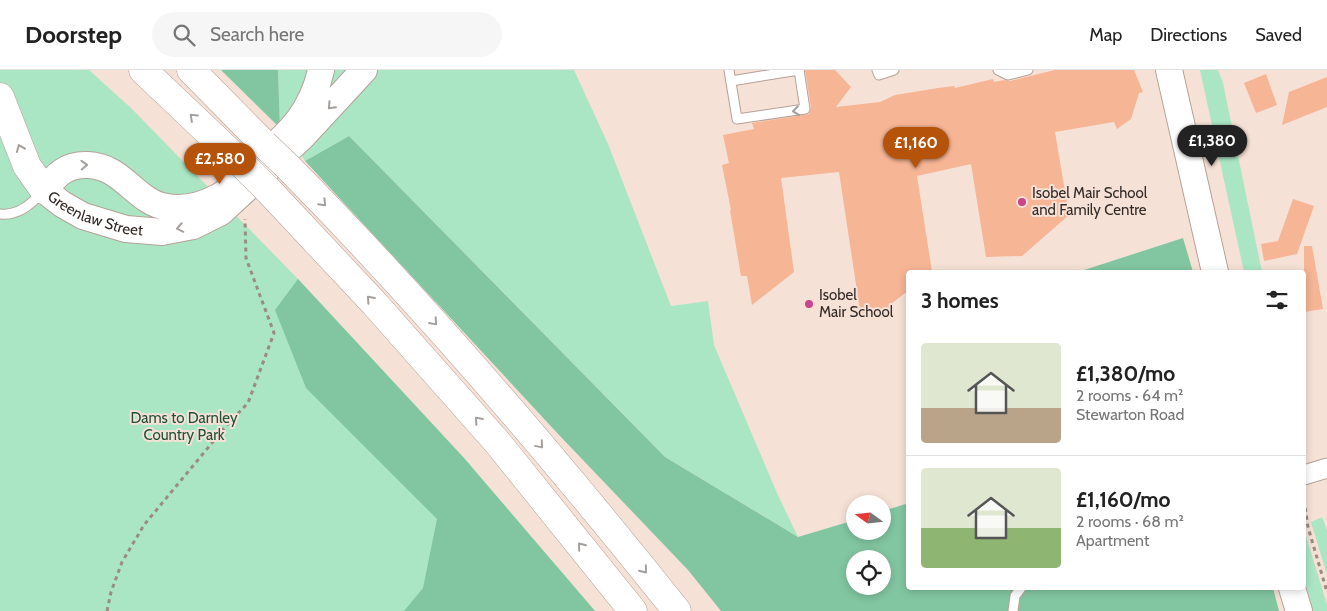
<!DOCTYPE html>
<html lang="en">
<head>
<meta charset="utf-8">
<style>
  :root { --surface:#fff; --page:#f6f6f6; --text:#222; --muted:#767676; --line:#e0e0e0; --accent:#b45309 }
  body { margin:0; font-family:Cabin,sans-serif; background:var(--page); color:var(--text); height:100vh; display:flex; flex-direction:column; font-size:19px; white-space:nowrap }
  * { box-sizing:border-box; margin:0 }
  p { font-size:16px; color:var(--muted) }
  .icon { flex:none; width:28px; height:28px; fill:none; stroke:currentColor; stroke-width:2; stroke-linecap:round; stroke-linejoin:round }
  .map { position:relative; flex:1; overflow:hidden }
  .side { position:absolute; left:906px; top:200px; width:400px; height:320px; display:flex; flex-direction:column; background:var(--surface); border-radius:5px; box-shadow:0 2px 8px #0003 }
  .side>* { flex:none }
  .needle { width:32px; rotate:285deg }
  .tools { position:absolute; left:846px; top:425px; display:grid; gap:10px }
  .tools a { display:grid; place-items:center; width:45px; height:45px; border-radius:50%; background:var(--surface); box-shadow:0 2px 8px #0003; font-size:25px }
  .price { position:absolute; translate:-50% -42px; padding:0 11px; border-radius:18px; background:var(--accent); color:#fff; font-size:16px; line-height:32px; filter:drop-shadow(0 1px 2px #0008) }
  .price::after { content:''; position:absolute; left:50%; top:30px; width:15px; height:11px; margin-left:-8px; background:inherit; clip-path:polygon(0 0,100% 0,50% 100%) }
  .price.active { background:#222; color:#fff }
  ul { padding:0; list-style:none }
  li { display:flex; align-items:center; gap:15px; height:125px; padding:0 15px }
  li+li { border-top:1px solid var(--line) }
  li span { display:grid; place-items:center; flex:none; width:140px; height:100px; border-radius:5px; color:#555 }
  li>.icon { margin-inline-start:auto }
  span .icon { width:60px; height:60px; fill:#fffc; stroke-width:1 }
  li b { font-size:21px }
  h2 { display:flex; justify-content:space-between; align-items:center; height:60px; padding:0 15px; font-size:21px }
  header { display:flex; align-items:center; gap:30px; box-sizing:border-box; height:70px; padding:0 25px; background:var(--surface); border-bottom:1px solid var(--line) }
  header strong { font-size:24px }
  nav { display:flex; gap:28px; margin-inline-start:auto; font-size:18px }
  .search { width:350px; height:45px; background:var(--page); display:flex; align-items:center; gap:12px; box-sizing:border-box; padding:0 18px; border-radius:28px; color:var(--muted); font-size:19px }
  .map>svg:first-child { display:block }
  .green { fill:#aae6c4 }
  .forest { fill:#82c6a1; fill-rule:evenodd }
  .building { fill:#f6b595 }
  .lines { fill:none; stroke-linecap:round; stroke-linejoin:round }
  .service-casing { stroke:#b5a197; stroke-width:11 }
  .minor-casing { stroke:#b5a197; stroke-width:21 }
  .secondary-casing { stroke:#b5a197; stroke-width:28 }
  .motorway-casing { stroke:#b5a197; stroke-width:29 }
  .path { stroke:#9a8b83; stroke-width:3; stroke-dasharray:4 4; stroke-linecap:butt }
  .service { stroke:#fff; stroke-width:9 }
  .minor { stroke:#fff; stroke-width:19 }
  .secondary { stroke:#fff; stroke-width:26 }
  .motorway { stroke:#fff; stroke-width:28 }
  .motorway-bridge-casing { stroke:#b5a197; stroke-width:29; stroke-linecap:butt }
  .motorway-bridge { stroke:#fff; stroke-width:28 }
  .oneway { stroke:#a39f9d }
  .poi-dot { fill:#ca4589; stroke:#f6e1d6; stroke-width:2 }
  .labels { text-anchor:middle; stroke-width:4; stroke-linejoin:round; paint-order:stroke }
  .poi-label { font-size:15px; fill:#322a26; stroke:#f6e1d6; text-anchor:start }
  .street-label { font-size:15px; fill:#322a26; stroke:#f6e1d6 }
  .park-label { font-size:15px; fill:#1d5138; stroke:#f6e1d6 }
</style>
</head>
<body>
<header>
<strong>Doorstep</strong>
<div class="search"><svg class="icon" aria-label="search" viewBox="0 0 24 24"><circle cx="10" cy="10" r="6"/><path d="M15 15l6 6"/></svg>Search here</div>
<nav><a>Map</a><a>Directions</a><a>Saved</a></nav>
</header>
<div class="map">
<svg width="1327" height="541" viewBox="0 0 1327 541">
  <rect width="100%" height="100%" fill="#f6e1d6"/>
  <g class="green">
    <path d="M0,0H89L130,37L298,209L464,388L595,541H0Z"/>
    <path d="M278,0H314L280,58Z"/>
    <path d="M331,0H349L334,21L325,20Z"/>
    <path d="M378,0H574L608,74L671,236L708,231L714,275L777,423L798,467L665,387L349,66L305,91L301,85L312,70Z"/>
    <path d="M1200,0H1218L1223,13L1262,202H1244Z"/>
    <path d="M1322,447L1327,460V505L1311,452Z"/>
    <path d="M1304,459L1327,535V541H1313L1304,508Z"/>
  </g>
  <g class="forest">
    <path d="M221,0H278L280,58Z"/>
    <path d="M349,66L665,387L798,467L855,450V461H882L883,441L909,433V518H1273L1279,541H721L688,500L560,366L305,91ZM855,489H882V516H855Z"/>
    <path d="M1183,168L1193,202H1078Z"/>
    <path d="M298,209L464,388L595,541H404L423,518L437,449L306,318L275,240Z"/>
  </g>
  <g class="building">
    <path d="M805,0H835L851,17L836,37L880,32L895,25L938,18L954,16L955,18L993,9L994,12L1004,10L1010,11L1055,0H1134L1143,22L1139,23L1131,49L1117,59L1114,52L1055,62L1069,145L1022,186L986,187L971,94L917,106L932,202H909V220L891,234V239L888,243L882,248L874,249L868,247L860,241L839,102L781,108L794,202L752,235L747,206H741L730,140H731L722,95L729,93L723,65L754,59L752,53L809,44L811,38Z"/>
    <path d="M1266,4L1277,35L1256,43L1244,13Z"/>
    <path d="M1327,7V37L1282,55L1289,22Z"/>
    <path d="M1293,129L1314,136L1297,184L1264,191L1261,174L1278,171Z"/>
    <path d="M1304,176H1312L1323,239L1304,242Z"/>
  </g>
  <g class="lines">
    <defs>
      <g id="service">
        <path d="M729,0L737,49L805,39L799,0"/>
        <path d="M877,0L879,5L894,0"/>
        <path d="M998,0L1008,5L1028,0"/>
        <path d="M731,11L799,0"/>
        <path d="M0,144C17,146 31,135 42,122"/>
        <path d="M1013,541L1015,526L1021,518"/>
      </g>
      <path id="minor" d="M1304,405L1327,398"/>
      <g id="secondary">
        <path id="s1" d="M321,0C310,50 282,68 246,102C238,110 229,122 218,127C203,135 185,140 167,137C136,133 123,96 88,95C67,94 57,104 44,120L62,134L83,146L126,159L162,162L193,156L221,142L302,67L364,0"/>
        <path d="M1169,0L1215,202"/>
        <path d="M1292,518L1299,541"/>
      </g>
      <g id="motorway">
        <path d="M143,0L241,93"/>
        <path d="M191,0L264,74"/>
        <path d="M0,27L27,96L44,120"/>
        <path d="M289,98C427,238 555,388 677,541"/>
        <path d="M268,120L374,233L497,372L633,541"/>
      </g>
    </defs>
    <use href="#service" class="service-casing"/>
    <use href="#minor" class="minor-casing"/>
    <use href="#secondary" class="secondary-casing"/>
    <use href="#motorway" class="motorway-casing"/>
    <g class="path">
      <path d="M1304,430L1308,457L1327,522"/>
      <path d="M107,541L111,522L122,492L144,455L226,356L248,333L274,263L246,188L245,149"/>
    </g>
    <use href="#service" class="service"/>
    <use href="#minor" class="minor"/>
    <use href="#secondary" class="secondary"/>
    <use href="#motorway" class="motorway"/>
    <defs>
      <g id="motorway-bridge">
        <path d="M264,74L289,98"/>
        <path d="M241,93L268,120"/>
      </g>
    </defs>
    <use href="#motorway-bridge" class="motorway-bridge-casing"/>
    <use href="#motorway-bridge" class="motorway-bridge"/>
  </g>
  <defs><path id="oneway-chevron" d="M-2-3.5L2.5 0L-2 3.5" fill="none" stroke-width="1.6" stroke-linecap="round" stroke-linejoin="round" transform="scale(1.25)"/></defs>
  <g class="oneway">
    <use href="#oneway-chevron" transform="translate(331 36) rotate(133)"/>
    <use href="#oneway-chevron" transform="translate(796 41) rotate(172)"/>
    <use href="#oneway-chevron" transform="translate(193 47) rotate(-137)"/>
    <use href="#oneway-chevron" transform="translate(20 78) rotate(-112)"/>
    <use href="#oneway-chevron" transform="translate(84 95) rotate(-2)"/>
    <use href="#oneway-chevron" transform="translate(323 133) rotate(46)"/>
    <use href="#oneway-chevron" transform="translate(180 158) rotate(169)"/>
    <use href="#oneway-chevron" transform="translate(370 229) rotate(-132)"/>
    <use href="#oneway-chevron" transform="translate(434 252) rotate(49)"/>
    <use href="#oneway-chevron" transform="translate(478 350) rotate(-131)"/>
    <use href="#oneway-chevron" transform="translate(540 375) rotate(50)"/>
    <use href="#oneway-chevron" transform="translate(581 476) rotate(-129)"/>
    <use href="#oneway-chevron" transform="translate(644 500) rotate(51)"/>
  </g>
  <g class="poi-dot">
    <circle cx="1022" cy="132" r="5"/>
    <circle cx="809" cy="234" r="5"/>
  </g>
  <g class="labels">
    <g class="poi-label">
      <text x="1032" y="128">Isobel Mair School<tspan x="1032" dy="17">and Family Centre</tspan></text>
      <text x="819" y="230">Isobel<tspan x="819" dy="17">Mair School</tspan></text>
    </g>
    <g class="street-label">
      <text dy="5" stroke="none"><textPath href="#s1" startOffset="422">Greenlaw Street</textPath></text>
    </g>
    <g class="park-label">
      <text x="184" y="353">Dams to Darnley<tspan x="184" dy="17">Country Park</tspan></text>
    </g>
  </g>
</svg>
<div class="tools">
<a><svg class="needle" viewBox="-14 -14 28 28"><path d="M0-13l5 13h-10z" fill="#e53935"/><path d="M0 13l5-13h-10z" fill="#767676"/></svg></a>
<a><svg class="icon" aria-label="locate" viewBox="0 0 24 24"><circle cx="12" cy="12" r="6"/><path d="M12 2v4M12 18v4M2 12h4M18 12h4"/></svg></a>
</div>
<b class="price active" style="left:1212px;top:97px">£1,380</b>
<b class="price" style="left:916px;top:99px">£1,160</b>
<b class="price" style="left:220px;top:115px">£2,580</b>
<section class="side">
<h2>3 homes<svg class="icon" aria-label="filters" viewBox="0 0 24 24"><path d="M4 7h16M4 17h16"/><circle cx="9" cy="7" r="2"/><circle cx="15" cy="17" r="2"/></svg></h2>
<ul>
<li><span style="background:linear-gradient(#dfe7d0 65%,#b9a48a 0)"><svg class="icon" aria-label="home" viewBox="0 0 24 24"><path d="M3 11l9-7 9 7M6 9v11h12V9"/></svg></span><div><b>£1,380/mo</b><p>2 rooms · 64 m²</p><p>Stewarton Road</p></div></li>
<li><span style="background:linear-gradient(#dfe7d0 60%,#8fb573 0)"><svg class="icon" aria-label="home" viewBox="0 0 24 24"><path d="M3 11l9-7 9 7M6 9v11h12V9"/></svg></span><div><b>£1,160/mo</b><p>2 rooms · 68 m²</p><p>Apartment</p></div></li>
</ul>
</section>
</div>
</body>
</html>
